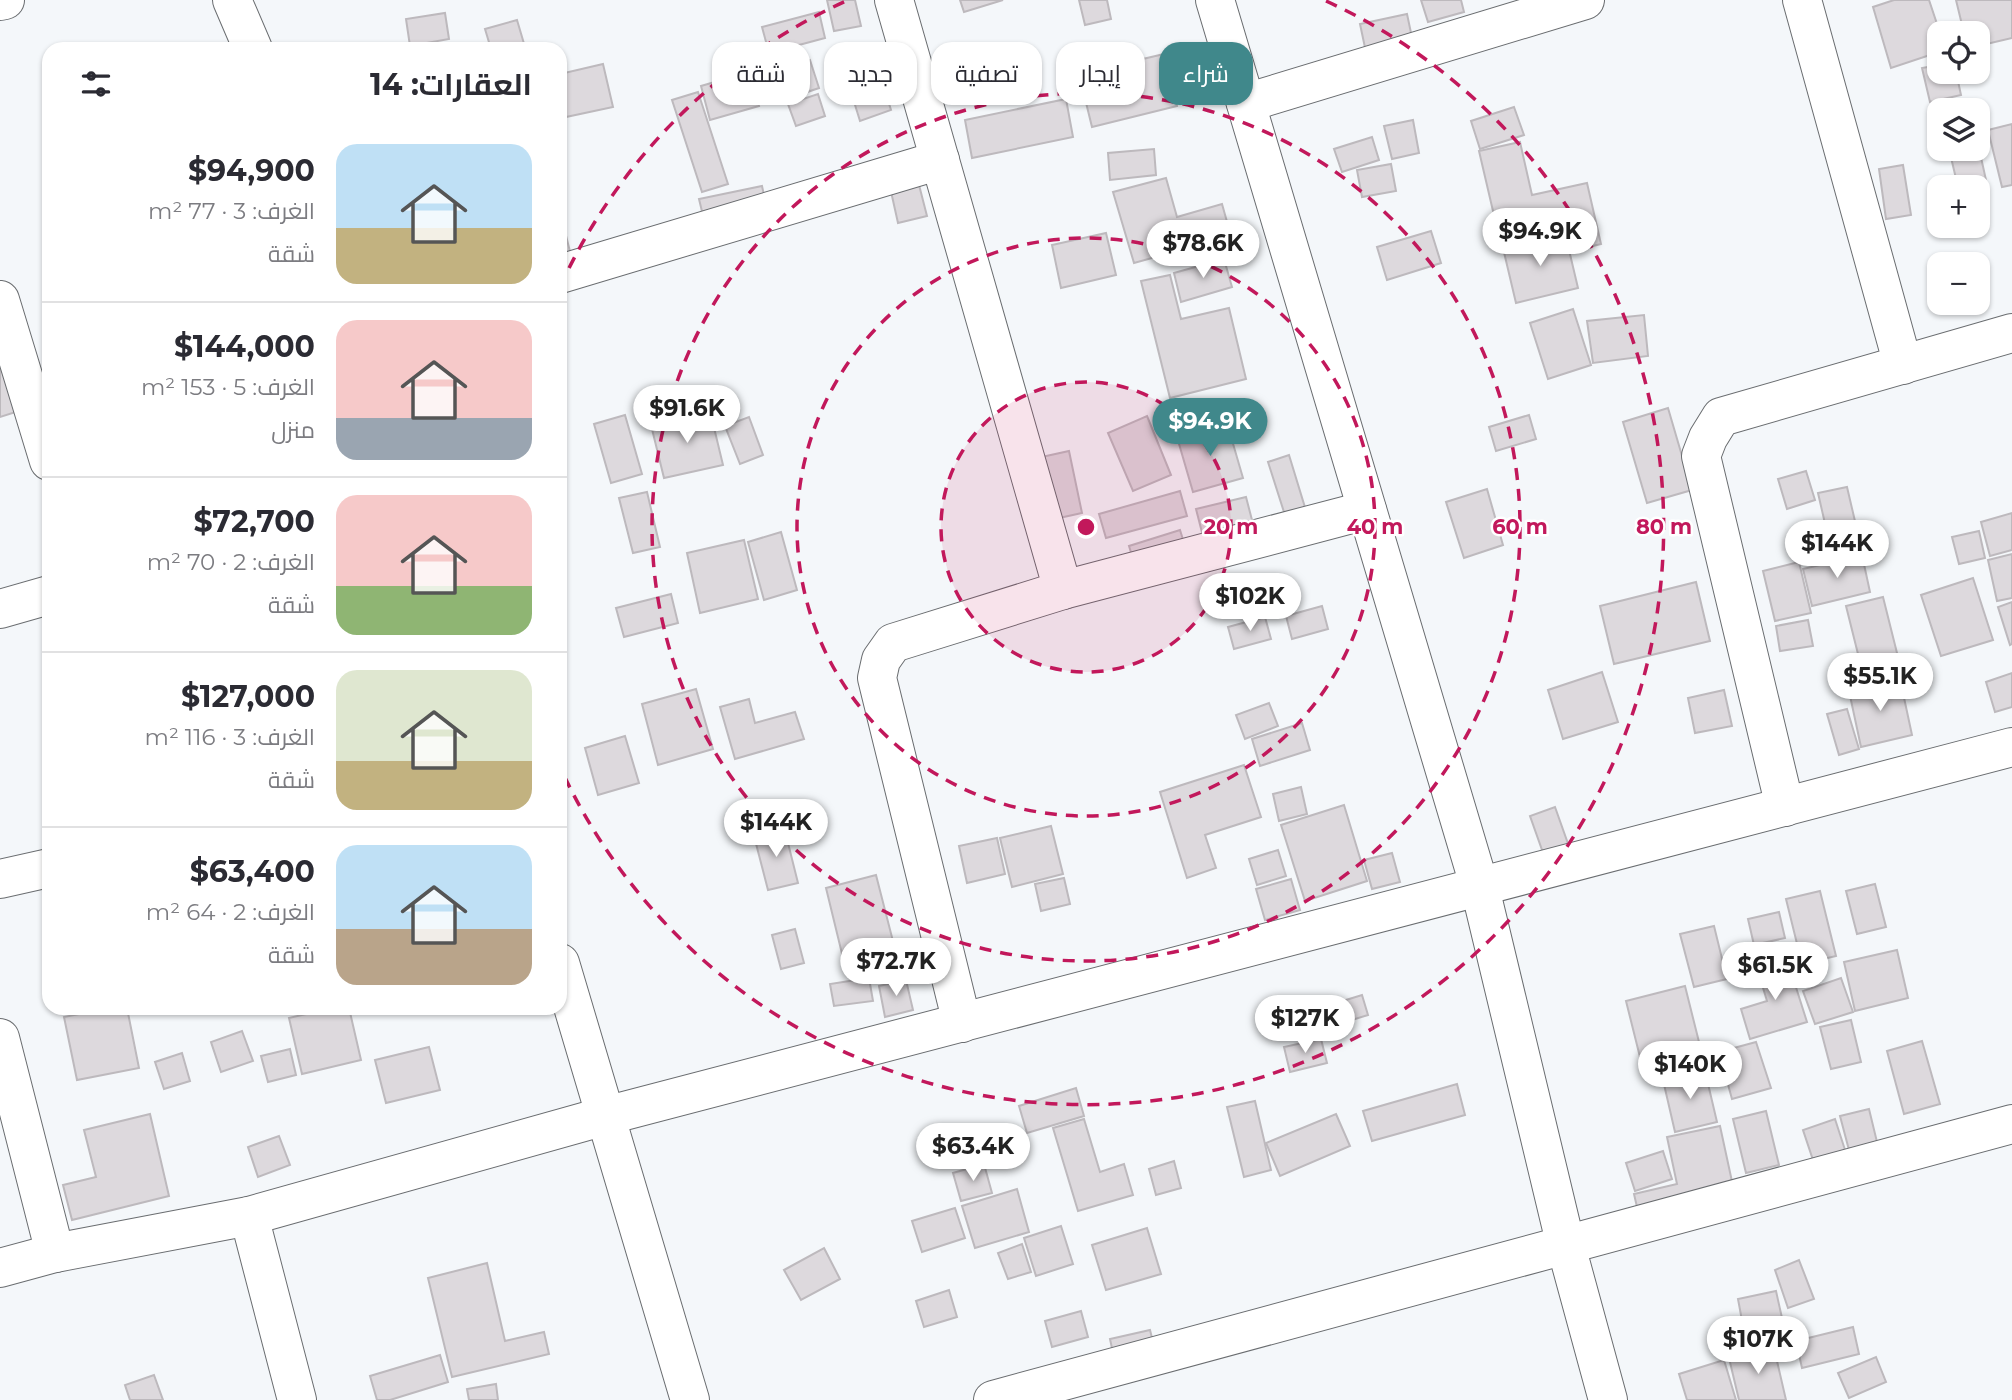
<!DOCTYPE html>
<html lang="ar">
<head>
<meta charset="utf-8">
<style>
  :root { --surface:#fff; --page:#f2f2f3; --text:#2b2b33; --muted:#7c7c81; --line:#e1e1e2; --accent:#40888b }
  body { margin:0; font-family:Montserrat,Cairo,sans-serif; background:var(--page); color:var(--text); direction:rtl; height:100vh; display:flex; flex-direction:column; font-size:26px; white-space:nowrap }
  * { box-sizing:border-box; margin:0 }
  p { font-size:23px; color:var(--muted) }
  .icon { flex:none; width:38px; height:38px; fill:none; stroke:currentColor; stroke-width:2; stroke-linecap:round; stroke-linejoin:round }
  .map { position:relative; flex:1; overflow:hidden; direction:ltr }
  .details { position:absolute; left:42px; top:42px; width:525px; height:973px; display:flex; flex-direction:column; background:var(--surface); border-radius:21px; box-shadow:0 2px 5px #0004; direction:rtl }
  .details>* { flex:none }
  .top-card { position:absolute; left:588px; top:42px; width:665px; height:63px; direction:rtl; display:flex; gap:14px }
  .fabs { position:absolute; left:1927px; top:21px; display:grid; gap:14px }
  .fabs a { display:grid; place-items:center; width:63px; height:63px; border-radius:14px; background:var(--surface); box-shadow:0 2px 5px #0004; font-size:35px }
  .price { position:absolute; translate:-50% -60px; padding:0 16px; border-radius:24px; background:#fff; color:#222; font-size:23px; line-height:46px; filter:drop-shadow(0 2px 4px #0008) }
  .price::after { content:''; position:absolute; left:50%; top:42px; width:21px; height:16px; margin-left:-10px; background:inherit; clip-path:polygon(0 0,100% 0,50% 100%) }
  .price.selected { background:var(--accent); color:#fff }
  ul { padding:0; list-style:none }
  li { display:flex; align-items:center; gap:21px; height:175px; padding:0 35px }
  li+li { border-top:2px solid var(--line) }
  li span { display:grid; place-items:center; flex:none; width:196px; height:140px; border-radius:21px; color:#555 }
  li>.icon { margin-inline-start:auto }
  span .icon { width:84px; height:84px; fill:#fffc; stroke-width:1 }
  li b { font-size:30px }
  h2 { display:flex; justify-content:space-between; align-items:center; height:84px; padding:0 35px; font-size:30px }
  .tag { padding:0 24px; border-radius:21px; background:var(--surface); box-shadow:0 2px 5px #0004; font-size:24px; line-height:63px }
  .tag.selected { background:var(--accent); color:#fff }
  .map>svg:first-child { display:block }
  .building { fill:#ddd9dd; stroke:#bdb9bd; stroke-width:2 }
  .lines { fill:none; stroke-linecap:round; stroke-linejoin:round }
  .street-casing { stroke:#6a6d70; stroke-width:40 }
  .street { stroke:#fff; stroke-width:38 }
  .ring { fill:none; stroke:#c2185b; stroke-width:3.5; stroke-dasharray:12 9 }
  .centre { fill:#c2185b; stroke:#fff; stroke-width:3.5 }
  .ring-label { font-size:21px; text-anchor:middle; font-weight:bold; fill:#c2185b; stroke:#fff; stroke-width:5; stroke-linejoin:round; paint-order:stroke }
</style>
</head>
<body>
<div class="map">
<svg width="2012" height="1400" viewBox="0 0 2012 1400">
  <rect width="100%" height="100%" fill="#f4f7fa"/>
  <g class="building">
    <path d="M827,0H855L861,26L834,31Z"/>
    <path d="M960,0H1003L964,12Z"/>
    <path d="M1079,0H1107L1111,19L1085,25Z"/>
    <path d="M1421,0H1461L1464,12L1428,22Z"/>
    <path d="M1894,0H1929L1940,33L1939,52L1891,68L1873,7Z"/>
    <path d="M1956,0H2012V38L1978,46V33H1964Z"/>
    <path d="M819,12L825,38L769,53L762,27Z"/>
    <path d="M445,13L449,39L410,46L406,19Z"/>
    <path d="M1407,14L1414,47L1367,57L1360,24Z"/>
    <path d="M517,20L525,47L491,49L485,29Z"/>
    <path d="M1164,54L1177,106L1092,127L1079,74Z"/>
    <path d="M810,60L819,88L784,100L775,73Z"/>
    <path d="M603,64L613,107L566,117L560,89V74Z"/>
    <path d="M1939,65V72H1956L1961,95L1930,102L1922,68Z"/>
    <path d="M749,72L759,106L710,120L701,86Z"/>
    <path d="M882,82L891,110L860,121L851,92Z"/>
    <path d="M698,92L728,184L702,192L672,100Z"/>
    <path d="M818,94L825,116L796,126L788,104Z"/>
    <path d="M1066,99L1073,137L972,158L965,120Z"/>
    <path d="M1514,107L1524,135L1480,149L1471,121Z"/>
    <path d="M1413,120L1419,153L1392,159L1384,126Z"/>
    <path d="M2012,124V185L2002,187L1988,130Z"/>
    <path d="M1372,137L1379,160L1342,172L1334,149Z"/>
    <path d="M1520,142L1532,195L1587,183L1601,244L1577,250L1571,226L1500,241L1479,151Z"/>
    <path d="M1978,144L1988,189L1978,192V187H1958L1949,149H1978Z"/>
    <path d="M1154,149L1156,175L1110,180L1108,153Z"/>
    <path d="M1391,164L1396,191L1362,197L1357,170Z"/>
    <path d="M1903,165L1911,215L1886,219L1879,169Z"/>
    <path d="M1166,178L1177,217L1222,204L1231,236L1134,263L1113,192Z"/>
    <path d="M918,181L927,216L898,223L890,187Z"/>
    <path d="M762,186L768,214L706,228L699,199Z"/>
    <path d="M563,224L575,271L560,274V225Z"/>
    <path d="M1431,231L1441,263L1387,280L1377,247Z"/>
    <path d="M1106,233L1116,275L1061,288L1052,245Z"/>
    <path d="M1565,233L1578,288L1516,303L1503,248Z"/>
    <path d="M1224,259L1232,287L1181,302L1174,273Z"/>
    <path d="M1170,275L1181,319L1229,308L1246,379L1170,398L1141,281Z"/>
    <path d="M1573,309L1591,365L1548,379L1530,323Z"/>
    <path d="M1644,315L1648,356L1593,363L1587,321Z"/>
    <path d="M11,365L25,409L0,417V369Z"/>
    <path d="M1668,408L1692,490L1647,503L1623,422Z"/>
    <path d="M710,411L723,465L664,478L651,425Z"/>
    <path d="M625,415L642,474L611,483L594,424Z"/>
    <path d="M1529,415L1536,439L1496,451L1489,427Z"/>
    <path d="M1147,416L1171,475L1133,491L1108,433Z"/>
    <path d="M749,417L763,455L740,464L725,426Z"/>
    <path d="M1227,423L1243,478L1193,492L1177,437Z"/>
    <path d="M1069,451L1082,513L1050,520L1037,458Z"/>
    <path d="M1289,455L1311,527L1291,534L1268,462Z"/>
    <path d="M1806,471L1815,500L1787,509L1778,479Z"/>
    <path d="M1847,487L1858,534L1829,541L1818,493Z"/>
    <path d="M1487,489L1503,545L1464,558L1446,502Z"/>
    <path d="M1180,491L1187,516L1106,538L1099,514Z"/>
    <path d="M647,492L660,547L633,553L619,498Z"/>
    <path d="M1246,497L1258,543L1208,556L1196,509Z"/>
    <path d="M2012,513V550L1990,556L1981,522Z"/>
    <path d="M1180,530L1190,562L1139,578L1129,546Z"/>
    <path d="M1979,531L1985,558L1959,564L1952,537Z"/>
    <path d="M781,532L797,590L764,600L748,542Z"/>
    <path d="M744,540L758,599L700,613L687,553Z"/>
    <path d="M2012,554V598L1997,601L1988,560Z"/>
    <path d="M1862,555L1870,592L1812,606L1803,569Z"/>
    <path d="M1799,562L1811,613L1775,621L1763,571Z"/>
    <path d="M1973,578L1993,640L1941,656L1921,595Z"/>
    <path d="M1696,582L1710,641L1614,664L1600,606Z"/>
    <path d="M671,594L678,623L624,637L616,608Z"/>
    <path d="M1883,597L1902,673L1865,682L1846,606Z"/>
    <path d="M2012,602V644L2010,645L1998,607Z"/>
    <path d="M1322,606L1328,629L1292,639L1286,616Z"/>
    <path d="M1265,617L1271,639L1234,649L1228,627Z"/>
    <path d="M1808,620L1813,646L1780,651L1776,626Z"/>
    <path d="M1602,672L1618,722L1563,739L1548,690Z"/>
    <path d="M2012,673V707L1995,712L1986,682Z"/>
    <path d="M1900,679L1912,735L1861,747L1849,691Z"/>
    <path d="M696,689L713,749L658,765L642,704Z"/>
    <path d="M1724,690L1732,726L1695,733L1688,698Z"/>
    <path d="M749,699L755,723L795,712L804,739L735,759L720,707Z"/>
    <path d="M1269,703L1278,726L1245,739L1236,715Z"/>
    <path d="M1847,709L1859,749L1839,755L1827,714Z"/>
    <path d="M1302,723L1310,750L1260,766L1252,739Z"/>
    <path d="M625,736L639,783L598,795L585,748Z"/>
    <path d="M1244,765L1261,817L1205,835L1216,868L1187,878L1160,792Z"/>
    <path d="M1301,787L1307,814L1279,821L1273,794Z"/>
    <path d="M1344,805L1367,881L1305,901L1281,825Z"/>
    <path d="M1555,807L1572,855L1547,864L1530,816Z"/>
    <path d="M1051,826L1063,874L1012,887L1000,838Z"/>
    <path d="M784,827L798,883L768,890L754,836Z"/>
    <path d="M997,838L1005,874L967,883L959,846Z"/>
    <path d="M1278,850L1286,876L1257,885L1249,859Z"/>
    <path d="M1392,853L1400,882L1372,889L1364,860Z"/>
    <path d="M876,875L896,953L845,966L826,888Z"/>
    <path d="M1064,878L1070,904L1041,911L1035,884Z"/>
    <path d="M1291,879L1300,910L1265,920L1256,889Z"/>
    <path d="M1875,884L1886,927L1857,934L1846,891Z"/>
    <path d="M1820,891L1836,956L1802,964L1786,899Z"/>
    <path d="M1779,912L1785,938L1754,945L1748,919Z"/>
    <path d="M1714,926L1727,979L1694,987L1680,934Z"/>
    <path d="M795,929L804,963L781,969L772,935Z"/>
    <path d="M1897,950L1908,998L1855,1011L1844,962Z"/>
    <path d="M1787,959L1807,1022L1750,1039L1741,1009L1767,1001L1757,968Z"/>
    <path d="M869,978L873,1001L834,1006L830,984Z"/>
    <path d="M1841,978L1853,1012L1815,1024L1803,991Z"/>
    <path d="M906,980L913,1010L885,1017L879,986Z"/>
    <path d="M1685,986L1702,1054L1643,1069L1626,1001Z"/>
    <path d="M1362,995L1368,1015L1339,1024L1333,1004Z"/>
    <path d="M109,1008H127L139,1068L77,1080L64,1017Z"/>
    <path d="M276,1008H296L277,1013Z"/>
    <path d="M332,1008H349L361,1060L302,1074L289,1018Z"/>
    <path d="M1851,1020L1861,1062L1831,1069L1820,1027Z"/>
    <path d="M242,1031L253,1061L221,1072L211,1042Z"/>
    <path d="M1321,1039L1327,1063L1290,1072L1284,1047Z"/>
    <path d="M1922,1041L1940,1104L1904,1114L1887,1051Z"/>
    <path d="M1756,1042L1771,1088L1732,1099L1719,1052Z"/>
    <path d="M429,1047L440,1090L386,1103L375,1060Z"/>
    <path d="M290,1049L296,1075L268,1082L261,1056Z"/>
    <path d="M182,1053L190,1081L164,1089L155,1062Z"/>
    <path d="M1705,1071L1717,1122L1675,1132L1663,1080Z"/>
    <path d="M1457,1084L1465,1115L1372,1141L1363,1111Z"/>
    <path d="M1076,1088L1084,1116L1027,1133L1019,1106Z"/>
    <path d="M1255,1101L1271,1170L1244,1177L1227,1107Z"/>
    <path d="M1869,1109L1877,1142L1849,1150L1840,1116Z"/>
    <path d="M1766,1111L1779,1165L1746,1173L1733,1119Z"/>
    <path d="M150,1114L169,1196L72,1220L63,1185L96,1177L84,1130Z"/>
    <path d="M1336,1114L1350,1146L1280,1176L1266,1143Z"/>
    <path d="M1084,1119L1100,1172L1124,1164L1133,1195L1078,1211L1053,1128Z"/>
    <path d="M1835,1119L1846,1153L1814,1163L1803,1130Z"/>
    <path d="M1720,1126L1736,1200L1640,1220L1634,1194L1677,1184L1667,1137Z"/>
    <path d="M279,1136L290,1165L258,1177L248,1147Z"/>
    <path d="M1663,1151L1672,1179L1635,1191L1626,1163Z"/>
    <path d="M1174,1161L1181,1188L1156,1195L1149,1169Z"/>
    <path d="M984,1164L992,1193L961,1201L953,1173Z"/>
    <path d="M1017,1189L1029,1232L975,1248L962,1206Z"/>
    <path d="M955,1208L965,1238L922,1252L912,1221Z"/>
    <path d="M1061,1226L1073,1264L1036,1276L1024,1238Z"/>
    <path d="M1147,1228L1161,1274L1106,1290L1092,1245Z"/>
    <path d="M1022,1244L1031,1272L1008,1279L998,1253Z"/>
    <path d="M824,1248L840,1279L801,1300L784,1270Z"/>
    <path d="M1799,1260L1814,1299L1788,1308L1775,1270Z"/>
    <path d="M487,1263L505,1341L544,1332L549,1354L452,1377L428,1278Z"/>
    <path d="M949,1290L957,1317L924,1327L916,1301Z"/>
    <path d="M1776,1291L1782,1318L1743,1326L1738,1299Z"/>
    <path d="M1081,1311L1088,1337L1052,1347L1045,1321Z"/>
    <path d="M1853,1327L1859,1354L1802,1368L1796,1341Z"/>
    <path d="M1150,1330L1157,1358L1116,1367L1110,1339Z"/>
    <path d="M1774,1348L1786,1400H1739L1729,1358Z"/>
    <path d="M440,1355L448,1382L390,1400H377L370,1376Z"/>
    <path d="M1876,1357L1886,1382L1849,1398L1838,1373Z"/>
    <path d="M1724,1360L1736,1400H1687L1679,1374Z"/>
    <path d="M154,1375L163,1400H130L125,1385Z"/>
    <path d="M496,1384L498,1400H469L467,1389Z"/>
  </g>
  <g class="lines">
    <defs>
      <g id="street">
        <path d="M232,0L253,49"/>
        <path d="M894,0L1063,590"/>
        <path d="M1215,0L1480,888L1566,1246L1608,1400"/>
        <path d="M1802,0L1903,365"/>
        <path d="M0,1L5,0"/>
        <path d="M1246,103L1585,0"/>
        <path d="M560,274L940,160"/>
        <path d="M0,300L49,461"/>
        <path d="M0,609L49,595"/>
        <path d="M1785,807L1701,456L1708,438L1721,417L2012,333"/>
        <path d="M0,879L49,868"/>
        <path d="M560,963L690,1400"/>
        <path d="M962,1023L877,678L881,660L893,643L1063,590L1367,510"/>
        <path d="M0,1038L55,1253"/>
        <path d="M249,1216L297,1400"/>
        <path d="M0,1268L55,1253L249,1216L605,1116L2012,747"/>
        <path d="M993,1400L2012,1124"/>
      </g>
    </defs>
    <use href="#street" class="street-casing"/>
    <use href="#street" class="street"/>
  </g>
  <circle cx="1086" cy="527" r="145" fill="#c2185b" fill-opacity=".12"/>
  <g class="ring">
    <circle cx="1086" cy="527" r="145"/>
    <circle cx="1086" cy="527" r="289"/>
    <circle cx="1086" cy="527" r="434"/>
    <path d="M560 287A578 578 0 0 1 846 1M1326 1A578 578 0 1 1 560 767"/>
  </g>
  <circle cx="1086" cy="527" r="10" class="centre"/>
  <g class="ring-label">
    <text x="1231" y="534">20 m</text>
    <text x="1375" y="534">40 m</text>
    <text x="1520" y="534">60 m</text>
    <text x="1664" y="534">80 m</text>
  </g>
</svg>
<div class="fabs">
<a><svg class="icon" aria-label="locate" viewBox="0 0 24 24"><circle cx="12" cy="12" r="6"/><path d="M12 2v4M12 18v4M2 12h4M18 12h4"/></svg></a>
<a><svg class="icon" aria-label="layers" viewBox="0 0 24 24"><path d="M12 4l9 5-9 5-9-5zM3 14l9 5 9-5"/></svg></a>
<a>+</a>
<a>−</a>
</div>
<b class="price" style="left:1540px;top:268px">$94.9K</b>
<b class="price" style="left:1203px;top:280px">$78.6K</b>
<b class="price" style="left:687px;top:445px">$91.6K</b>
<b class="price selected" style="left:1210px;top:458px">$94.9K</b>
<b class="price" style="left:1837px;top:580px">$144K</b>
<b class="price" style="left:1250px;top:633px">$102K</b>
<b class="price" style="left:1880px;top:713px">$55.1K</b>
<b class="price" style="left:776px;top:859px">$144K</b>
<b class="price" style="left:896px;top:998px">$72.7K</b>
<b class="price" style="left:1775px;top:1002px">$61.5K</b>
<b class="price" style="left:1305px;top:1055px">$127K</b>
<b class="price" style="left:1690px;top:1101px">$140K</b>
<b class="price" style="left:973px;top:1183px">$63.4K</b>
<b class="price" style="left:1758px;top:1376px">$107K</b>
<div class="top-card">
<a class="tag selected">شراء</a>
<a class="tag">إيجار</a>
<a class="tag">تصفية</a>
<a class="tag">جديد</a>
<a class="tag">شقة</a>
</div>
<section class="details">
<h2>العقارات: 14<svg class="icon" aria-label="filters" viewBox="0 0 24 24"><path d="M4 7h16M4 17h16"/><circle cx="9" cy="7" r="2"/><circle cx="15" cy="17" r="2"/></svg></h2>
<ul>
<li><span style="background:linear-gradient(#bfe0f5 60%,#c2b280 0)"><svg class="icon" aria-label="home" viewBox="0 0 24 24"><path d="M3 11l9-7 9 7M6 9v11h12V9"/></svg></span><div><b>$94,900</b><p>الغرف: 3 · 77 m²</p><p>شقة</p></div></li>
<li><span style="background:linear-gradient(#f6c9c9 70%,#9aa5b1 0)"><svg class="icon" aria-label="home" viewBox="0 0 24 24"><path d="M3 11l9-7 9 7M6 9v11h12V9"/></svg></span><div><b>$144,000</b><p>الغرف: 5 · 153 m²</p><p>منزل</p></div></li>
<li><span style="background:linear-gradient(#f6c9c9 65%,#8fb573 0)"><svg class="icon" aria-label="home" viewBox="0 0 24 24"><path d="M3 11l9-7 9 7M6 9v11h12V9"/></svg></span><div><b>$72,700</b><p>الغرف: 2 · 70 m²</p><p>شقة</p></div></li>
<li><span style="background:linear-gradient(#dfe7d0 65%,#c2b280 0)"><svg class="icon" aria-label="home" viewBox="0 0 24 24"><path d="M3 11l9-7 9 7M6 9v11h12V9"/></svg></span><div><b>$127,000</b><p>الغرف: 3 · 116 m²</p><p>شقة</p></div></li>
<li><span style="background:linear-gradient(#bfe0f5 60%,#b9a48a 0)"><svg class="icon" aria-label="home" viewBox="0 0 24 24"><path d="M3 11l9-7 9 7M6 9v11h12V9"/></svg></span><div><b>$63,400</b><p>الغرف: 2 · 64 m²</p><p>شقة</p></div></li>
</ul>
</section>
</div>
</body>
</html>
